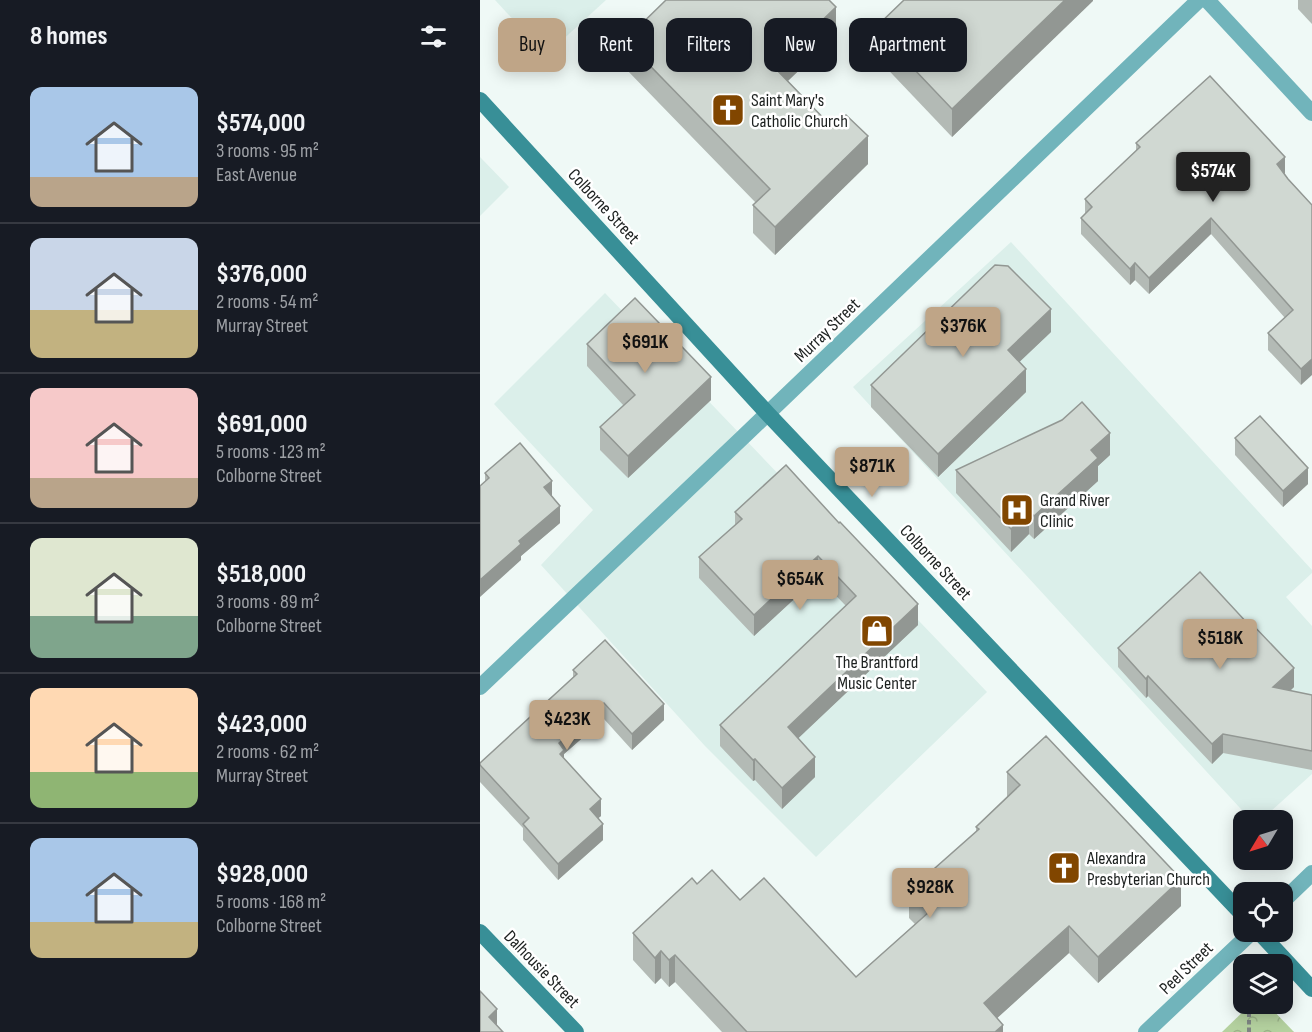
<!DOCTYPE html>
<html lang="en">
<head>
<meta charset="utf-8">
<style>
  :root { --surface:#171b24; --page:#20242c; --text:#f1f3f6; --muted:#9ea1a6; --line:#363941; --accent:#bfa587 }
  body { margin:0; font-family:"Sofia Sans Condensed",sans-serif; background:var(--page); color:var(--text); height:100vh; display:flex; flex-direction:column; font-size:22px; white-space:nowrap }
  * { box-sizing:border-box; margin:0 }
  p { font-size:20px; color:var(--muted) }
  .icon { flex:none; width:33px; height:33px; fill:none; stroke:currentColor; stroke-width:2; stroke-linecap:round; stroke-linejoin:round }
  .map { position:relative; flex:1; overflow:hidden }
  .details { display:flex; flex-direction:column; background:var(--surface); width:480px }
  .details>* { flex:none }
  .guide { position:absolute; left:18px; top:18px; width:570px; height:54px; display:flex; gap:12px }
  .needle { width:39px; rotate:232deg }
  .buttons { position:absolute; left:753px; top:810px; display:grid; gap:12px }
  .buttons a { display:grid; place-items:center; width:60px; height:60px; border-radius:12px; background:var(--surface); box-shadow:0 3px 15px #0003; font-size:30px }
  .price { position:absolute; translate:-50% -51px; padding:0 14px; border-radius:6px; background:var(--accent); color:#111; font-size:20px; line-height:39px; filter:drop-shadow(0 2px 3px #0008) }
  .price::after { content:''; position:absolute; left:50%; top:36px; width:18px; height:14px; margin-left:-9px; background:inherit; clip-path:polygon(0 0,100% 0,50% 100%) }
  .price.on { background:#222; color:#fff }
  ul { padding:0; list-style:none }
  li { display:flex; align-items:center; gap:18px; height:150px; padding:0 30px }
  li+li { border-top:2px solid var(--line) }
  li span { display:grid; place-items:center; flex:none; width:168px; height:120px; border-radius:12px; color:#555 }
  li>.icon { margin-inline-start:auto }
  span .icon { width:72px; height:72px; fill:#fffc; stroke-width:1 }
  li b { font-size:26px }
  h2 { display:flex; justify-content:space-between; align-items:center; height:72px; padding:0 30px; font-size:26px }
  .pill { padding:0 21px; border-radius:12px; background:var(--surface); box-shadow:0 3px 15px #0003; font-size:21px; line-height:54px }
  .pill.on { background:var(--accent); color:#111 }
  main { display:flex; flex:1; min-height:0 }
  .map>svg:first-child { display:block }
  .built { fill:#dbefea }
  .park { fill:url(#park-crowns) }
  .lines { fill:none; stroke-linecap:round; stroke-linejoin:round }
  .path { stroke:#7e8583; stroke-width:4; stroke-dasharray:4.5 3; stroke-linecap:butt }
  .minor { stroke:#71b4bb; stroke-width:16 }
  .secondary { stroke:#388f97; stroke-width:16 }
  .wall { fill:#b3bab5 }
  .shaded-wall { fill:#929793 }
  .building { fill:#d0d8d2; stroke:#929793; stroke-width:1.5 }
  .labels { text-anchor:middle; stroke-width:5; stroke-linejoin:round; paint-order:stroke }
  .poi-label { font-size:18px; fill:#1c201f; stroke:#fff; text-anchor:start }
  .street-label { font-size:18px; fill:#1c201f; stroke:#fff }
</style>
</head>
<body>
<main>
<section class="details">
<h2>8 homes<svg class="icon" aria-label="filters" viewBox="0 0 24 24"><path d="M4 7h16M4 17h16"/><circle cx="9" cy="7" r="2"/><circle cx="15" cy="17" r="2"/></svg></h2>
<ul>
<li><span style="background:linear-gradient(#a9c7e8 75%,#b9a48a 0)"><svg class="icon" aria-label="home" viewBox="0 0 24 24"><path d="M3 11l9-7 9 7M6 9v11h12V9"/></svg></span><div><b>$574,000</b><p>3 rooms · 95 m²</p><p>East Avenue</p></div></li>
<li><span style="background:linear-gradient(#c9d6e8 60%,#c2b280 0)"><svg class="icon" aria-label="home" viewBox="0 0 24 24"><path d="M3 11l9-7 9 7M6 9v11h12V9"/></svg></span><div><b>$376,000</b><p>2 rooms · 54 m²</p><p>Murray Street</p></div></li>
<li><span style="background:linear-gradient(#f6c9c9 75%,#b9a48a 0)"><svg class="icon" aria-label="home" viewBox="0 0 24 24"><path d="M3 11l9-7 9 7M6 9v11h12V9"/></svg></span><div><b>$691,000</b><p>5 rooms · 123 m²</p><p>Colborne Street</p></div></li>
<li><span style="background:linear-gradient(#dfe7d0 65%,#7fa58c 0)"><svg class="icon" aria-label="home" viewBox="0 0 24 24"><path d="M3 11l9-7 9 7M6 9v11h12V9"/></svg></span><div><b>$518,000</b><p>3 rooms · 89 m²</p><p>Colborne Street</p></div></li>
<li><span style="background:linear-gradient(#ffd9b3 70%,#8fb573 0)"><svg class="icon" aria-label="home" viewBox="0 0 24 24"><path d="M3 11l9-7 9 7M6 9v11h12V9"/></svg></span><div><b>$423,000</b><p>2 rooms · 62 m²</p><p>Murray Street</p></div></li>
<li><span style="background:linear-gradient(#a9c7e8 70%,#c2b280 0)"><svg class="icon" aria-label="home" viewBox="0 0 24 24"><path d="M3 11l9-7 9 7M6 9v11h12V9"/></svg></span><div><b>$928,000</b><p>5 rooms · 168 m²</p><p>Colborne Street</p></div></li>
</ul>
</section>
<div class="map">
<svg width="832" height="1032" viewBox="0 0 832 1032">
  <defs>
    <pattern id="park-crowns" width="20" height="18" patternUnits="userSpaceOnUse" patternTransform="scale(1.5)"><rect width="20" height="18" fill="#b4d19f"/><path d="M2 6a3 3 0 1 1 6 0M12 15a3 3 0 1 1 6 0" fill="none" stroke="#9ab388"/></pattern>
  </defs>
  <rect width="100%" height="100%" fill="#eff9f6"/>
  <g class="built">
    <path d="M15,0H126L66,55Z"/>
    <path d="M0,157L29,187L0,216Z"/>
    <path d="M531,242L832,570V573L806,597L832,626V774L781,820H771L373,387Z"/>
    <path d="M125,293L507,692L336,857L225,746L61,565L113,510L14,404Z"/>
  </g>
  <path class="park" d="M771,1004H787L814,1032H742Z"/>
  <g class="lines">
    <path class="path" d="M769,1032V1004"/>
    <g class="minor">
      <path d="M727,0L832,113"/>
      <path d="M0,687L262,438L719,0"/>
      <path d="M802,902L832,873"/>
      <path d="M666,1032L772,932"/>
    </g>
    <g class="secondary">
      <path d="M0,100L288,414L764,916"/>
      <path d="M0,932L96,1032"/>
      <path d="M779,932L832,989"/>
    </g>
  </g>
  <g class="wall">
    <path d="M613,0L472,137L395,56V28Z"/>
    <path d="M818,0H832V24L818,9Z"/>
    <path d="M356,35L308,81L388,164L295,255L273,233V205L276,203L145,68V40Z"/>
    <path d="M656,143L805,173L804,174L808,179L832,205L821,385L788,350V333L805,318L731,234L669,294L655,280L650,285L601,234V218L605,214V199L656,151Z"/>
    <path d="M571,332L539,362L546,392L458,477L391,407V385Z"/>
    <path d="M107,344L231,400L148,478L120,450V427L144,406L107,366Z"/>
    <path d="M755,438L828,484L803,507L755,455Z"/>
    <path d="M630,455L618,466V481L554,539L549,534L531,552L476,493V470Z"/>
    <path d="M306,465L438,625L318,738L335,777L302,809L275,780L273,781L240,746V725L366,606L338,577L274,636L219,578V557L255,525V512Z"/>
    <path d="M5,473L72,496L80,523L41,556V560L5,482Z"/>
    <path d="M638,648L814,687L810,691L832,695V770L743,753L732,764L668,696L666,698L638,667Z"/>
    <path d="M93,670L184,720L152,750L124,719L84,754V759L121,816L118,818L123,840L78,880L43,840V828L0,782V763L93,677Z"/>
    <path d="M527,772L701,906L618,983L589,953L517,1018L523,1032H242L195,982L189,987L181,978L175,984L153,960V933L217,884L260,900L376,977L435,924L429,918V891L496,832V827L527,797Z"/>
  </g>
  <g class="shaded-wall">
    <path d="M585,0H613V1L472,137V109Z"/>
    <path d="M356,7V35L294,94V67Z"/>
    <path d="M388,136V164L295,255V227Z"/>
    <path d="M805,157V173L797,181V164Z"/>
    <path d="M731,218V234L669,294V278Z"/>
    <path d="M655,263V280L650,285V269Z"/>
    <path d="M571,309V332L528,373V350Z"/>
    <path d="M832,359V375L821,385V369Z"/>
    <path d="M546,369V392L458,477V454Z"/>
    <path d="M231,377V400L148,478V456Z"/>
    <path d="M630,433V455L618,466V481L554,539V516L611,450Z"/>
    <path d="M828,468V484L803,507V491Z"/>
    <path d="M72,481V497L64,487Z"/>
    <path d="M80,506V523L41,556V560L0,597V580L39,541Z"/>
    <path d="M549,511V534L531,552V529Z"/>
    <path d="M338,556V577L274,636V615Z"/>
    <path d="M438,604V625L308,748V727Z"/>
    <path d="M814,668V687L793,707V687Z"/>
    <path d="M668,676V696L666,698V679Z"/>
    <path d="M124,703V719L84,754V766L80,770L79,743Z"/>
    <path d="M184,704V720L152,750V734Z"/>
    <path d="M743,734V753L732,764V744Z"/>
    <path d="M335,757V777L302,809V788Z"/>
    <path d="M275,759V780L273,781V760Z"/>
    <path d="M121,799V816L110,825V809Z"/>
    <path d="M123,824V840L78,880V864Z"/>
    <path d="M701,879V906L618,983V957Z"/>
    <path d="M589,926V953L504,1030V1003Z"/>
    <path d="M181,951V978L175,984V958Z"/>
    <path d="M195,955V982L189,987V960Z"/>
    <path d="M17,1009V1028L9,1017Z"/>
    <path d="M523,1025V1032H515Z"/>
  </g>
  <g class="building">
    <path d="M186,0H349L356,7L294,67L353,128L366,115L388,136L295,227L273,205L290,189L145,40Z"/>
    <path d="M424,0H585L472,109L395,28Z"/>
    <path d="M730,76L805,157L797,164L808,179L832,205V359L821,369L788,333L813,310L731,218L669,278L655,263L650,269L601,218L612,207L605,199L660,147L656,143Z"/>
    <path d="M515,265L528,266L571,309L528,350L546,369L458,454L391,385Z"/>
    <path d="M155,298L231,377L148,456L120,427L155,395L107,344Z"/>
    <path d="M602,402L630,433L611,450L618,458L554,516L549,511L531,529L476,470L582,420Z"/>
    <path d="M780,416L828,468L803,491L755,438Z"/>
    <path d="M40,443L72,481L64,487L80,506L39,541L41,544L0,580V486L9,478L5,473Z"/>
    <path d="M306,465L359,523L360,522L438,604L308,727L335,757L302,788L275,759L273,760L240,725L376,596L338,556L274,615L219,557L262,519L255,512Z"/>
    <path d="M720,572L769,625L771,623L814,668L793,687L832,695V751L743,734L732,744L668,676L666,679L638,648Z"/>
    <path d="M125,640L184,704L152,734L124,703L79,743L84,750L80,754L121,799L110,809L123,824L78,864L43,824L49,818L0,765V763L97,674L93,670Z"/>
    <path d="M566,736L701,879L618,957L589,926L504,1003L523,1025L515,1032H267L195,955L189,960L181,951L175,958L153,933L212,878L217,884L232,870L260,900L284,878L376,977L449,912L429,891L499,829L496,827L540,785L527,772Z"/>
    <path d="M0,991L17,1009L9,1017L23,1032H0Z"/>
  </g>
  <defs>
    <symbol id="church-square" viewBox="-11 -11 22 22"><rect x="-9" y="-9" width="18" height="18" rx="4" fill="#814600" stroke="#fff"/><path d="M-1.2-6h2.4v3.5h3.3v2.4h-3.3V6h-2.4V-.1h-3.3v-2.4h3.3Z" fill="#fff"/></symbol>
    <symbol id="hospital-square" viewBox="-11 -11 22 22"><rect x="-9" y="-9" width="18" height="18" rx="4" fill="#814600" stroke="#fff"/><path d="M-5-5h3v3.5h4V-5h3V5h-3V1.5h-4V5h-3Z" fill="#fff"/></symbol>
    <symbol id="shop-square" viewBox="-11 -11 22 22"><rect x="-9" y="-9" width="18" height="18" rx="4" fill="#814600" stroke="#fff"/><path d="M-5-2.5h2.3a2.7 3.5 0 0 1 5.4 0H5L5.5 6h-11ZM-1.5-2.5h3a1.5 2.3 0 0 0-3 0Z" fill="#fff"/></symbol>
  </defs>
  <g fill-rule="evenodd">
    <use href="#church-square" x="229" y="91" width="38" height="38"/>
    <use href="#hospital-square" x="518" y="491" width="38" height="38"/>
    <use href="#shop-square" x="378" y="612" width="38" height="38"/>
    <use href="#church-square" x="565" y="849" width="38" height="38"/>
  </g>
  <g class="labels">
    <g class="poi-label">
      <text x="271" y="106">Saint Mary's<tspan x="271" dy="21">Catholic Church</tspan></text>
      <text x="560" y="506">Grand River<tspan x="560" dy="21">Clinic</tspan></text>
      <text x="397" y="668" text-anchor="middle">The Brantford<tspan x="397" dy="21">Music Center</tspan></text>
      <text x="607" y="864">Alexandra<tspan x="607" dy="21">Presbyterian Church</tspan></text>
    </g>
    <g class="street-label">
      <text transform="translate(124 206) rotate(47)" y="6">Colborne Street</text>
      <text transform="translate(347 330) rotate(-44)" y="6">Murray Street</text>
      <text transform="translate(456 562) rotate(47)" y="6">Colborne Street</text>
      <text transform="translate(706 968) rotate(-44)" y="6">Peel Street</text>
      <text transform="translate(62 969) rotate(46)" y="6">Dalhousie Street</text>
    </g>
  </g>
</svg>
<div class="buttons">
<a><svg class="needle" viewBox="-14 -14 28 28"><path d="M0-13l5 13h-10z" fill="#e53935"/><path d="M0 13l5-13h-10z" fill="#9ea1a6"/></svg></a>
<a><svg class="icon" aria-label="locate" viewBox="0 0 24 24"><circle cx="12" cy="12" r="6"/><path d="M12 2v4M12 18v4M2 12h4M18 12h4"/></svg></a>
<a><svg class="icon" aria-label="layers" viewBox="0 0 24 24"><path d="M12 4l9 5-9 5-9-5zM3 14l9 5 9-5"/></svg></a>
</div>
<b class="price on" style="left:733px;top:203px">$574K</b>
<b class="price" style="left:483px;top:358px">$376K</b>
<b class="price" style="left:165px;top:374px">$691K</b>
<b class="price" style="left:392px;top:498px">$871K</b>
<b class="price" style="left:320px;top:611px">$654K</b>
<b class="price" style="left:740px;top:670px">$518K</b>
<b class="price" style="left:87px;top:751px">$423K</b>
<b class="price" style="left:450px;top:919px">$928K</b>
<div class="guide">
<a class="pill on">Buy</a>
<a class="pill">Rent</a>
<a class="pill">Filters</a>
<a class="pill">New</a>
<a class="pill">Apartment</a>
</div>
</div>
</main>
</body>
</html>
